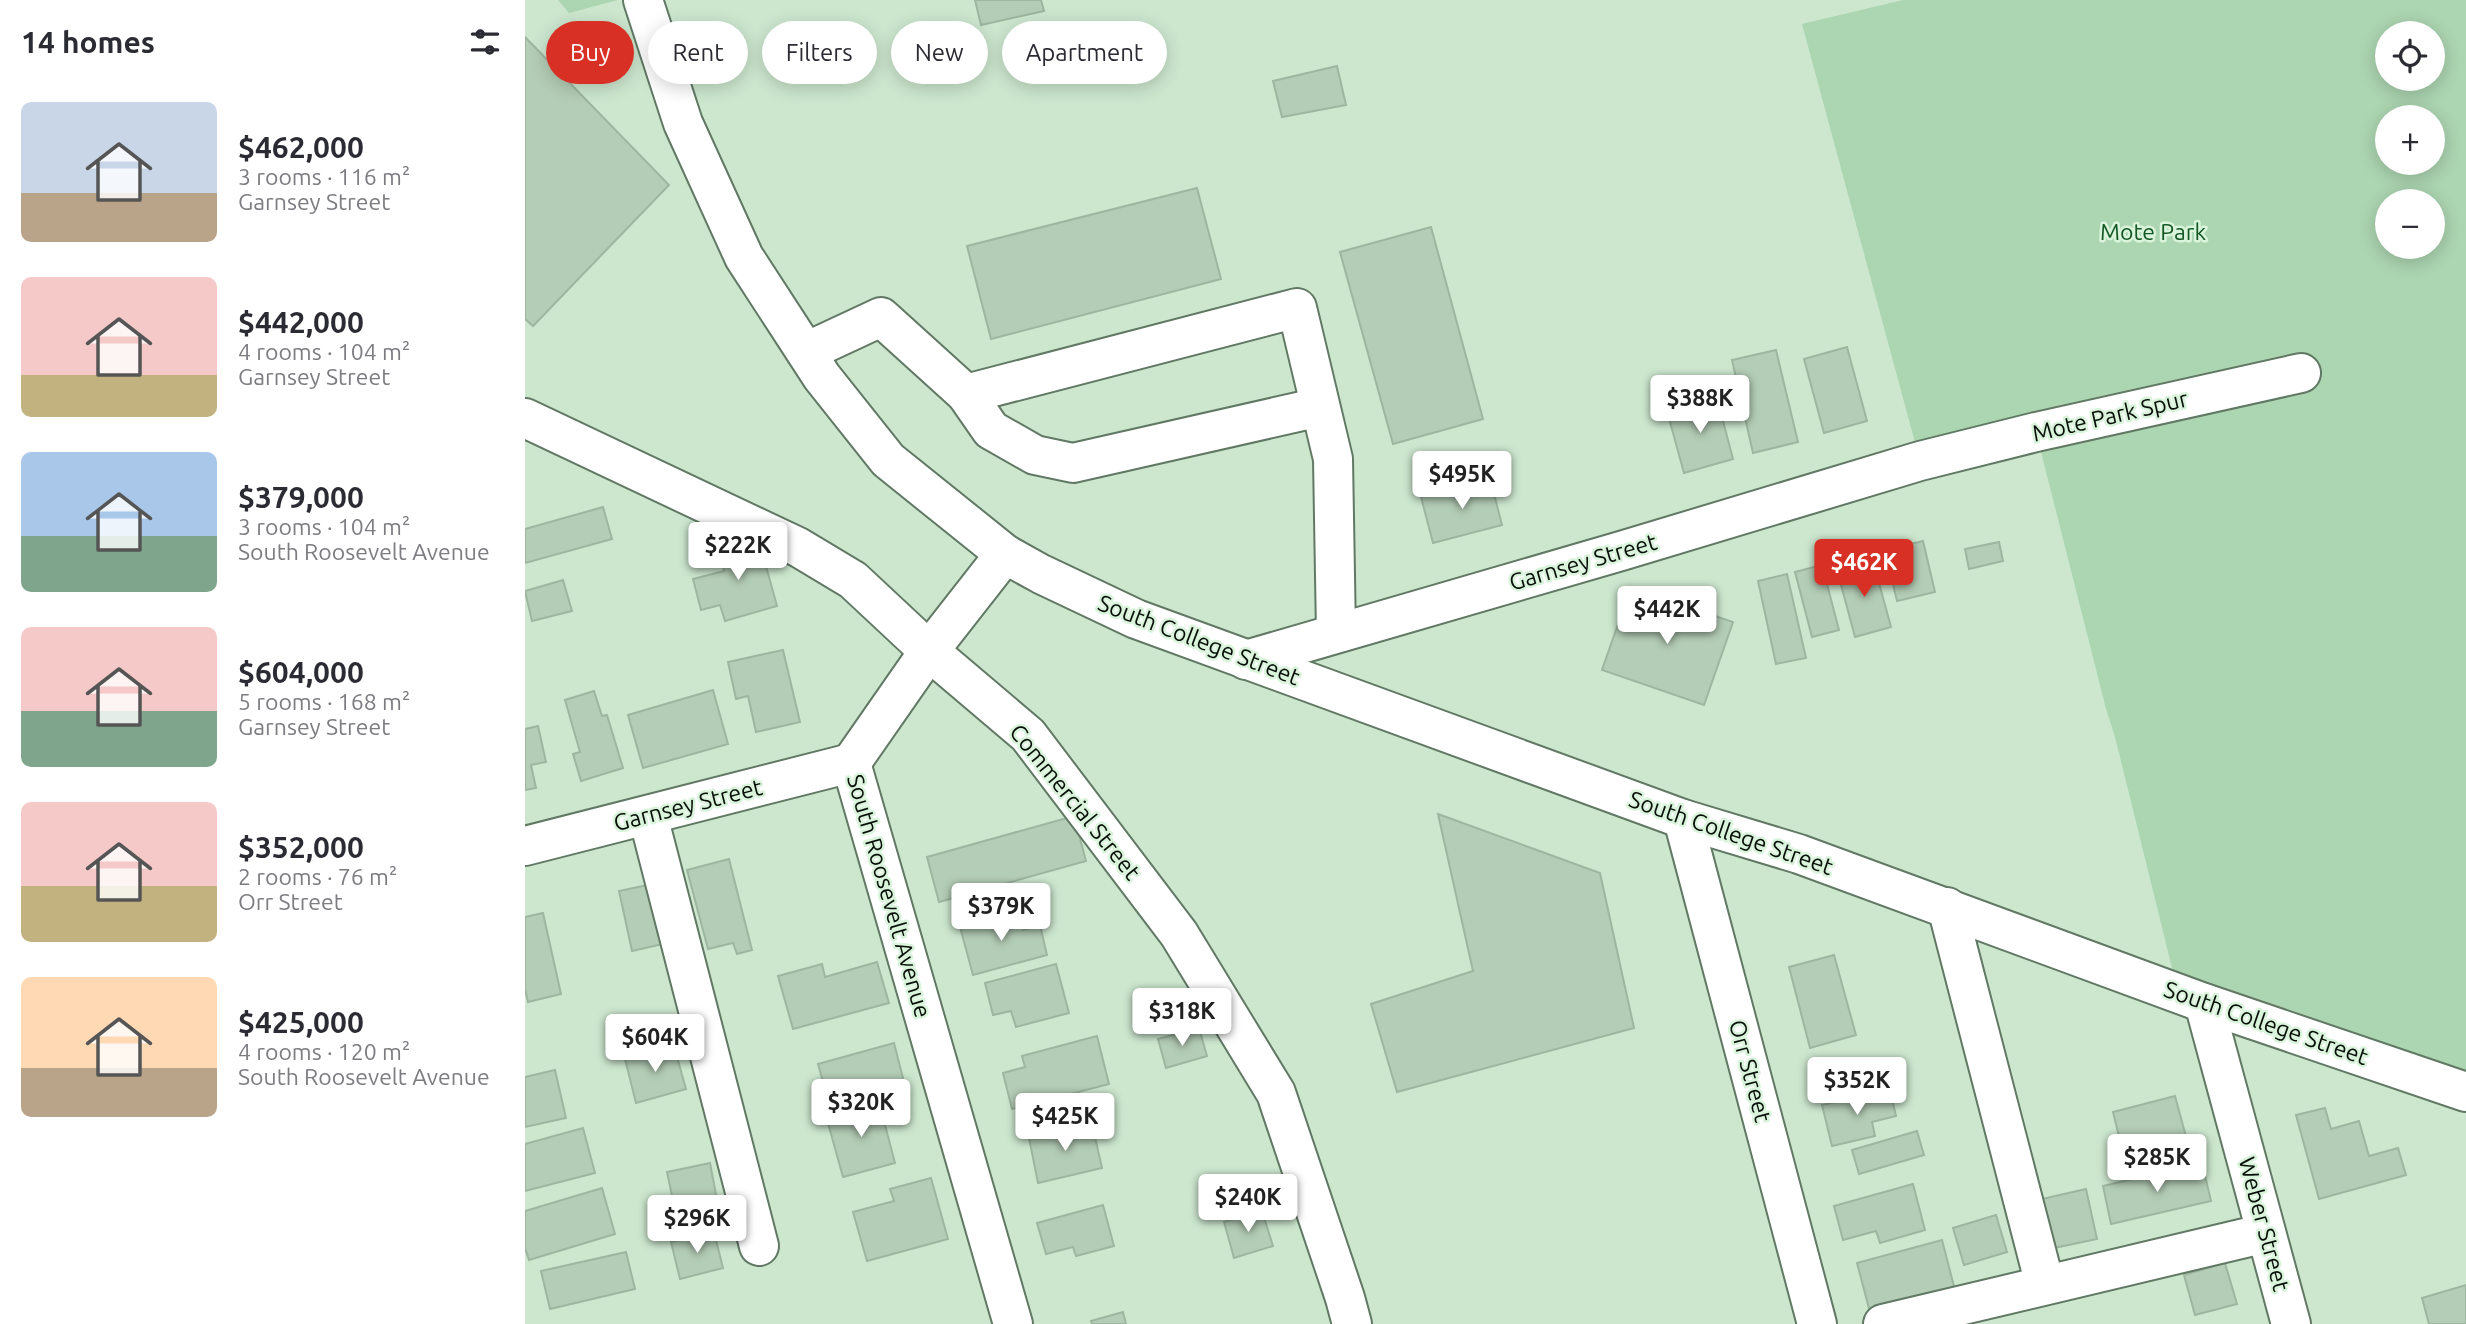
<!DOCTYPE html>
<html lang="en">
<head>
<meta charset="utf-8">
<style>
  :root { --surface:#fff; --page:#f7f7f7; --text:#2b2b33; --muted:#7c7c81; --accent:#d93025 }
  body { margin:0; font-family:Ubuntu,sans-serif; background:var(--page); color:var(--text); height:100vh; display:flex; flex-direction:column; font-size:26px; white-space:nowrap }
  * { box-sizing:border-box; margin:0 }
  p { font-size:23px; color:var(--muted) }
  .icon { flex:none; width:38px; height:38px; fill:none; stroke:currentColor; stroke-width:2; stroke-linecap:round; stroke-linejoin:round }
  .map { position:relative; flex:1; overflow:hidden }
  .details { display:flex; flex-direction:column; background:var(--surface); width:525px }
  .details>* { flex:none }
  .banner { position:absolute; left:21px; top:21px; width:665px; height:63px; display:flex; gap:14px }
  .fabs { position:absolute; left:1850px; top:21px; display:grid; gap:14px }
  .fabs a { display:grid; place-items:center; width:70px; height:70px; border-radius:50%; background:var(--surface); box-shadow:0 4px 18px #0003; font-size:35px }
  .price { position:absolute; translate:-50% -60px; padding:0 16px; border-radius:7px; background:#fff; color:#222; font-size:23px; line-height:46px; filter:drop-shadow(0 2px 4px #0008) }
  .price::after { content:''; position:absolute; left:50%; top:42px; width:21px; height:16px; margin-left:-10px; background:inherit; clip-path:polygon(0 0,100% 0,50% 100%) }
  .price.current { background:var(--accent); color:#fff }
  ul { padding:0; list-style:none }
  li { display:flex; align-items:center; gap:21px; height:175px; padding:0 21px }
  li span { display:grid; place-items:center; flex:none; width:196px; height:140px; border-radius:10px; color:#555 }
  li>.icon { margin-inline-start:auto }
  span .icon { width:84px; height:84px; fill:#fffc; stroke-width:1 }
  li b { font-size:30px }
  h2 { display:flex; justify-content:space-between; align-items:center; height:84px; padding:0 21px; font-size:30px }
  .chip { padding:0 24px; border-radius:32px; background:var(--surface); box-shadow:0 4px 18px #0003; font-size:24px; line-height:63px }
  .chip.current { background:var(--accent); color:#fff }
  main { display:flex; flex:1; min-height:0 }
  .map>svg:first-child { display:block }
  .green { fill:#acd5b1; fill-rule:evenodd }
  .building { fill:#b4cdb6; stroke:#9db6a0; stroke-width:2 }
  .lines { fill:none; stroke-linecap:round; stroke-linejoin:round }
  .minor-casing { stroke:#617964; stroke-width:42 }
  .minor { stroke:#fff; stroke-width:38 }
  .labels { text-anchor:middle; stroke-width:5; stroke-linejoin:round; paint-order:stroke }
  .park-label { font-size:23px; fill:#145825; stroke:#daf4dc }
  .street-label { font-size:23px; fill:#070f08; stroke:#daf4dc }
</style>
</head>
<body>
<main>
<section class="details">
<h2>14 homes<svg class="icon" aria-label="filters" viewBox="0 0 24 24"><path d="M4 7h16M4 17h16"/><circle cx="9" cy="7" r="2"/><circle cx="15" cy="17" r="2"/></svg></h2>
<ul>
<li><span style="background:linear-gradient(#c9d6e8 65%,#b9a48a 0)"><svg class="icon" aria-label="home" viewBox="0 0 24 24"><path d="M3 11l9-7 9 7M6 9v11h12V9"/></svg></span><div><b>$462,000</b><p>3 rooms · 116 m²</p><p>Garnsey Street</p></div></li>
<li><span style="background:linear-gradient(#f6c9c9 70%,#c2b280 0)"><svg class="icon" aria-label="home" viewBox="0 0 24 24"><path d="M3 11l9-7 9 7M6 9v11h12V9"/></svg></span><div><b>$442,000</b><p>4 rooms · 104 m²</p><p>Garnsey Street</p></div></li>
<li><span style="background:linear-gradient(#a9c7e8 60%,#7fa58c 0)"><svg class="icon" aria-label="home" viewBox="0 0 24 24"><path d="M3 11l9-7 9 7M6 9v11h12V9"/></svg></span><div><b>$379,000</b><p>3 rooms · 104 m²</p><p>South Roosevelt Avenue</p></div></li>
<li><span style="background:linear-gradient(#f6c9c9 60%,#7fa58c 0)"><svg class="icon" aria-label="home" viewBox="0 0 24 24"><path d="M3 11l9-7 9 7M6 9v11h12V9"/></svg></span><div><b>$604,000</b><p>5 rooms · 168 m²</p><p>Garnsey Street</p></div></li>
<li><span style="background:linear-gradient(#f6c9c9 60%,#c2b280 0)"><svg class="icon" aria-label="home" viewBox="0 0 24 24"><path d="M3 11l9-7 9 7M6 9v11h12V9"/></svg></span><div><b>$352,000</b><p>2 rooms · 76 m²</p><p>Orr Street</p></div></li>
<li><span style="background:linear-gradient(#ffd9b3 65%,#b9a48a 0)"><svg class="icon" aria-label="home" viewBox="0 0 24 24"><path d="M3 11l9-7 9 7M6 9v11h12V9"/></svg></span><div><b>$425,000</b><p>4 rooms · 120 m²</p><p>South Roosevelt Avenue</p></div></li>
</ul>
</section>
<div class="map">
<svg width="1941" height="1324" viewBox="0 0 1941 1324">
  <rect width="100%" height="100%" fill="#cde7cf"/>
  <g class="green">
    <path d="M33,0H93L44,13Z"/>
    <path d="M1378,0H1941V1092L1653,992L1590,737L1581,709L1511,432L1395,461L1277,24ZM1862,33H1908V79H1862ZM1862,117H1908V163H1862ZM1862,201H1908V247H1862Z"/>
  </g>
  <g class="building">
    <path d="M450,0H516L519,11L456,25Z"/>
    <path d="M0,37L144,185L8,326L0,319Z"/>
    <path d="M812,66L821,105L757,117L748,81Z"/>
    <path d="M672,188L696,279L466,339L442,246Z"/>
    <path d="M906,227L958,419L868,444L815,252Z"/>
    <path d="M1322,347L1342,421L1299,433L1279,359Z"/>
    <path d="M1251,350L1273,442L1228,453L1207,360Z"/>
    <path d="M1192,398L1208,459L1159,473L1142,411Z"/>
    <path d="M965,478L977,525L908,543L896,497Z"/>
    <path d="M78,507L87,539L0,563V529Z"/>
    <path d="M233,537L252,606L200,621L195,605L176,610L168,579L199,571L193,548Z"/>
    <path d="M1398,541L1410,592L1372,601L1360,550Z"/>
    <path d="M1474,542L1478,561L1444,569L1440,549Z"/>
    <path d="M1348,561L1366,627L1330,637L1312,570Z"/>
    <path d="M1297,565L1314,630L1287,637L1270,572Z"/>
    <path d="M1262,574L1281,658L1251,664L1233,581Z"/>
    <path d="M38,580L47,611L7,621L0,591Z"/>
    <path d="M1106,587L1208,622L1179,705L1077,670Z"/>
    <path d="M258,650L275,722L231,732L223,696L211,699L203,662Z"/>
    <path d="M188,690L203,744L118,768L103,715Z"/>
    <path d="M69,691L77,716L82,715L98,768L56,781L48,754L55,752L40,700Z"/>
    <path d="M13,726L21,762L6,765L11,788L0,790V729Z"/>
    <path d="M913,814L1075,873L1109,1028L872,1092L846,1004L948,971Z"/>
    <path d="M549,816L561,861L414,902L402,857Z"/>
    <path d="M204,859L227,950L212,954L208,943L183,949L162,870Z"/>
    <path d="M137,882L151,941L107,951L94,891Z"/>
    <path d="M493,912L498,930L515,925L522,955L448,975L435,927Z"/>
    <path d="M18,913L36,994L3,1002L0,989V917Z"/>
    <path d="M1309,955L1331,1035L1285,1048L1264,967Z"/>
    <path d="M352,962L364,1003L268,1029L253,976L297,964L300,977Z"/>
    <path d="M531,964L544,1013L491,1027L486,1011L468,1015L460,983Z"/>
    <path d="M674,1028L682,1056L641,1068L633,1039Z"/>
    <path d="M572,1036L584,1084L487,1109L478,1073L500,1067L497,1056Z"/>
    <path d="M369,1043L379,1082L304,1103L293,1064Z"/>
    <path d="M149,1046L161,1089L111,1103L100,1059Z"/>
    <path d="M30,1070L41,1118L0,1127V1077Z"/>
    <path d="M1365,1090L1371,1116L1347,1122L1350,1136L1307,1146L1297,1105Z"/>
    <path d="M1650,1096L1663,1144L1600,1161L1588,1112Z"/>
    <path d="M354,1102L370,1163L318,1177L301,1116Z"/>
    <path d="M1800,1108L1806,1129L1834,1121L1844,1156L1873,1148L1881,1175L1794,1199L1771,1115Z"/>
    <path d="M567,1124L577,1168L513,1183L504,1138Z"/>
    <path d="M58,1128L70,1173L0,1191V1144Z"/>
    <path d="M1392,1131L1399,1155L1334,1174L1327,1150Z"/>
    <path d="M185,1163L193,1205L151,1215L142,1172Z"/>
    <path d="M1677,1163L1686,1201L1586,1224L1578,1186Z"/>
    <path d="M406,1178L423,1239L342,1261L328,1212L369,1201L365,1189Z"/>
    <path d="M1388,1184L1400,1230L1355,1243L1351,1231L1318,1240L1309,1206Z"/>
    <path d="M77,1188L90,1234L4,1260L0,1248V1211Z"/>
    <path d="M1561,1189L1572,1239L1529,1248L1517,1199Z"/>
    <path d="M578,1205L589,1246L551,1256L548,1247L521,1254L512,1223Z"/>
    <path d="M737,1211L748,1246L709,1258L699,1222Z"/>
    <path d="M1471,1215L1482,1252L1439,1265L1428,1228Z"/>
    <path d="M189,1232L198,1268L155,1279L146,1242Z"/>
    <path d="M1417,1240L1431,1294L1346,1316L1332,1263Z"/>
    <path d="M101,1252L110,1289L25,1309L16,1271Z"/>
    <path d="M1700,1263L1712,1304L1670,1315L1659,1275Z"/>
    <path d="M1941,1285V1324H1904L1897,1298Z"/>
    <path d="M598,1312L601,1324H567L566,1321Z"/>
  </g>
  <g class="lines">
    <defs>
      <g id="minor">
        <path d="M118,0L158,123L219,257L297,377L363,460L480,554L516,574L611,619L1158,819L1274,854L1679,1003L1941,1092"/>
        <path d="M281,352L356,317L441,394L772,308L808,459L811,633"/>
        <path d="M441,394L466,430L510,455L548,463L795,407"/>
        <path d="M0,418L273,547L328,580L404,651L503,735L654,934L751,1093L820,1298L827,1324"/>
        <path d="M721,660L1096,551L1395,461L1511,432L1776,373"/>
        <path d="M326,763L488,1324"/>
        <path d="M326,763L404,651L480,554"/>
        <path d="M123,816L234,1246"/>
        <path d="M1158,819L1292,1324"/>
        <path d="M0,846L326,763"/>
        <path d="M1422,907L1520,1285"/>
        <path d="M1679,1003L1766,1324"/>
        <path d="M1358,1324L1741,1233"/>
      </g>
    </defs>
    <use href="#minor" class="minor-casing"/>
    <use href="#minor" class="minor"/>
  </g>
  <g class="labels">
    <g class="park-label">
      <text x="1628" y="240">Mote Park</text>
    </g>
    <g class="street-label">
      <text transform="translate(1585 416) rotate(-13)" y="8">Mote Park Spur</text>
      <text transform="translate(1058 562) rotate(-16)" y="8">Garnsey Street</text>
      <text transform="translate(674 640) rotate(21)" y="8">South College Street</text>
      <text transform="translate(550 802) rotate(51)" y="8">Commercial Street</text>
      <text transform="translate(163 805) rotate(-14)" y="8">Garnsey Street</text>
      <text transform="translate(1206 833) rotate(19)" y="8">South College Street</text>
      <text transform="translate(364 896) rotate(74)" y="8">South Roosevelt Avenue</text>
      <text transform="translate(1741 1023) rotate(19)" y="8">South College Street</text>
      <text transform="translate(1225 1071) rotate(75)" y="8">Orr Street</text>
      <text transform="translate(1739 1224) rotate(75)" y="8">Weber Street</text>
    </g>
  </g>
</svg>
<div class="fabs">
<a><svg class="icon" aria-label="locate" viewBox="0 0 24 24"><circle cx="12" cy="12" r="6"/><path d="M12 2v4M12 18v4M2 12h4M18 12h4"/></svg></a>
<a>+</a>
<a>−</a>
</div>
<b class="price" style="left:1175px;top:435px">$388K</b>
<b class="price" style="left:937px;top:511px">$495K</b>
<b class="price" style="left:213px;top:582px">$222K</b>
<b class="price current" style="left:1339px;top:599px">$462K</b>
<b class="price" style="left:1142px;top:646px">$442K</b>
<b class="price" style="left:476px;top:943px">$379K</b>
<b class="price" style="left:657px;top:1048px">$318K</b>
<b class="price" style="left:130px;top:1074px">$604K</b>
<b class="price" style="left:1332px;top:1117px">$352K</b>
<b class="price" style="left:336px;top:1139px">$320K</b>
<b class="price" style="left:540px;top:1153px">$425K</b>
<b class="price" style="left:1632px;top:1194px">$285K</b>
<b class="price" style="left:723px;top:1234px">$240K</b>
<b class="price" style="left:172px;top:1255px">$296K</b>
<div class="banner">
<a class="chip current">Buy</a>
<a class="chip">Rent</a>
<a class="chip">Filters</a>
<a class="chip">New</a>
<a class="chip">Apartment</a>
</div>
</div>
</main>
</body>
</html>
